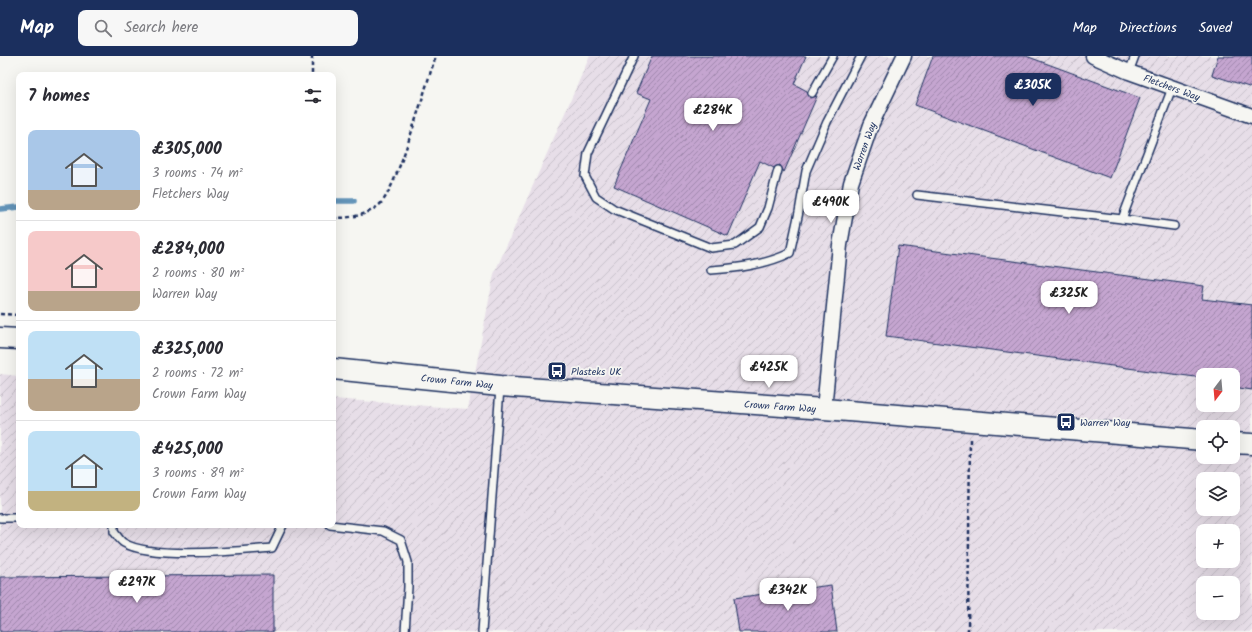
<!DOCTYPE html>
<html lang="en">
<head>
<meta charset="utf-8">
<style>
  :root { --surface:#fff; --page:#f7f7f7; --text:#2b2b33; --muted:#7c7c81; --line:#e1e1e2; --accent:#1b2f5e }
  body { margin:0; font-family:Kalam,sans-serif; background:var(--page); color:var(--text); height:100vh; display:flex; flex-direction:column; font-size:15px; white-space:nowrap }
  * { box-sizing:border-box; margin:0 }
  p { font-size:13px; color:var(--muted) }
  .icon { flex:none; width:22px; height:22px; fill:none; stroke:currentColor; stroke-width:2; stroke-linecap:round; stroke-linejoin:round }
  .map { position:relative; flex:1; overflow:hidden }
  .sheet { position:absolute; left:16px; top:16px; width:320px; height:456px; display:flex; flex-direction:column; background:var(--surface); border-radius:8px; box-shadow:0 4px 16px #0002 }
  .sheet>* { flex:none }
  .needle { width:26px; rotate:196deg }
  .tools { position:absolute; left:1196px; top:312px; display:grid; gap:8px }
  .tools a { display:grid; place-items:center; width:44px; height:44px; border-radius:8px; background:var(--surface); box-shadow:0 4px 16px #0002; font-size:20px }
  .price { position:absolute; translate:-50% -34px; padding:0 9px; border-radius:8px; background:#fff; color:#222; font-size:13px; line-height:26px; filter:drop-shadow(0 1px 2px #0008) }
  .price::after { content:''; position:absolute; left:50%; top:24px; width:12px; height:9px; margin-left:-6px; background:inherit; clip-path:polygon(0 0,100% 0,50% 100%) }
  .price.current { background:var(--accent); color:#fff }
  ul { padding:0; list-style:none }
  li { display:flex; align-items:center; gap:12px; height:100px; padding:0 12px }
  li+li { border-top:1px solid var(--line) }
  li span { display:grid; place-items:center; flex:none; width:112px; height:80px; border-radius:8px; color:#555 }
  li>.icon { margin-inline-start:auto }
  span .icon { width:48px; height:48px; fill:#fffc; stroke-width:1 }
  li b { font-size:17px }
  h2 { display:flex; justify-content:space-between; align-items:center; height:48px; padding:0 12px; font-size:17px }
  header { display:flex; align-items:center; gap:24px; box-sizing:border-box; height:56px; padding:0 20px; background:var(--accent); color:#fff }
  header strong { font-size:19px }
  nav { display:flex; gap:22px; margin-inline-start:auto; font-size:14px }
  .search { width:280px; height:36px; background:var(--page); display:flex; align-items:center; gap:10px; box-sizing:border-box; padding:0 14px; border-radius:8px; color:var(--muted); font-size:15px }
  .map>svg:first-child { display:block }
  .industrial { fill:url(#industrial-furrows); fill-rule:evenodd }
  .lines { fill:none; stroke-linecap:round; stroke-linejoin:round }
  .stream { stroke:#6394b9; stroke-width:5.5 }
  .building { fill:url(#building-hatch); stroke:#1b2f5e }
  .lane-casing { stroke:#1b2f5e; stroke-width:10 }
  .street-casing { stroke:#1b2f5e; stroke-width:17 }
  .secondary-casing { stroke:#1b2f5e; stroke-width:23 }
  .path { stroke:#1b2f5e; stroke-width:2.5; stroke-dasharray:4 3; stroke-linecap:butt }
  .lane { stroke:#f6f6f2; stroke-width:7 }
  .street { stroke:#f6f6f2; stroke-width:14 }
  .secondary { stroke:#f6f6f2; stroke-width:20 }
  .labels { text-anchor:middle; stroke-width:3.5; stroke-linejoin:round; paint-order:stroke }
  .street-label { font-size:10px; fill:#1b2f5e; stroke:#f6f6f2 }
  .poi-label { font-size:10px; fill:#1b2f5e; stroke:#f6f6f2; text-anchor:start }
</style>
</head>
<body>
<header>
<strong>Map</strong>
<div class="search"><svg class="icon" aria-label="search" viewBox="0 0 24 24"><circle cx="10" cy="10" r="6"/><path d="M15 15l6 6"/></svg>Search here</div>
<nav><a>Map</a><a>Directions</a><a>Saved</a></nav>
</header>
<div class="map">
<svg width="1252" height="576" viewBox="0 0 1252 576">
  <defs>
    <pattern id="industrial-furrows" width="10" height="10" patternUnits="userSpaceOnUse"><rect width="10" height="10" fill="#e7dee8"/><path d="M-1 1l2-2M0 10L10 0M9 11l2-2" fill="none" stroke="#c6bfc9"/></pattern>
    <pattern id="building-hatch" width="6" height="6" patternUnits="userSpaceOnUse"><rect width="6" height="6" fill="#c5a5d0"/><path d="M-1 1l2-2M0 6l6-6M5 7l2-2" fill="none" stroke="#9f87ac"/></pattern>
  </defs>
  <rect width="100%" height="100%" fill="#f6f6f2"/>
  <filter id="ink" filterUnits="userSpaceOnUse"><feTurbulence type="fractalNoise" baseFrequency=".025" numOctaves="2"/><feDisplacementMap in="SourceGraphic" scale="8" xChannelSelector="R" yChannelSelector="G"/><feConvolveMatrix kernelMatrix="1 2 1 2 8 2 1 2 1" color-interpolation-filters="sRGB"/></filter>
  <g filter="url(#ink)">
    <path class="industrial" d="M590,0H1252V576H0V318L19,320V469H333V343L468,353L494,218ZM1203,319H1233V349H1203ZM1203,371H1233V401H1203ZM1203,423H1233V453H1203ZM1203,475H1233V505H1203ZM1203,527H1233V557H1203Z"/>
    <g class="lines">
      <g class="stream">
        <path d="M333,145H354"/>
        <path d="M0,153L19,151"/>
      </g>
    </g>
    <g class="building">
      <path d="M652,0H806L794,28L807,35L810,42L817,40L784,116L780,109L774,112L760,105L728,180L614,130L651,43L636,37Z"/>
      <path d="M933,0H1026L1140,42L1110,122L915,49Z"/>
      <path d="M1218,0H1252V32L1212,19Z"/>
      <path d="M898,190L1204,230L1202,243L1252,249V334L1233,331V319H1203V322L886,280Z"/>
      <path d="M273,519V576H0V521Z"/>
      <path d="M831,529L837,576H739L734,542Z"/>
    </g>
    <g class="lines">
      <defs>
        <g id="lane">
          <path d="M634,0L588,97L585,120L596,141L614,153L711,192L735,189L760,171L768,152L778,114"/>
          <path d="M1129,16L1135,0"/>
          <path d="M812,37L833,0"/>
          <path d="M917,139L1122,163L1172,32"/>
          <path d="M1122,163L1174,170"/>
          <path d="M711,214C738,212 765,209 790,197L799,156L806,115L827,66L861,0"/>
          <path d="M0,462H19"/>
          <path d="M114,469V476C117,479 120,485 124,487C150,503 240,495 272,492L283,469"/>
          <path d="M330,469L383,475L401,484L408,506V531L405,576"/>
          <path d="M482,576L500,332"/>
        </g>
        <g id="street">
          <path d="M1093,0L1129,16L1252,60"/>
          <path d="M824,353L840,189L851,127L871,69L904,0"/>
        </g>
        <g id="secondary">
          <path d="M0,282L19,283"/>
          <path d="M333,313L500,330L824,353L1203,384"/>
          <path d="M1233,387L1252,388"/>
        </g>
      </defs>
      <use href="#lane" class="lane-casing"/>
      <use href="#street" class="street-casing"/>
      <use href="#secondary" class="secondary-casing"/>
      <g class="path">
        <path d="M312,0V19"/>
        <path d="M333,162C350,162 366,160 379,149C397,135 426,27 436,0"/>
        <path d="M0,258L19,259"/>
        <path d="M968,576L970,383"/>
      </g>
      <use href="#lane" class="lane"/>
      <use href="#street" class="street"/>
      <use href="#secondary" class="secondary"/>
    </g>
  </g>
  <defs>
    <symbol id="bus-square" viewBox="-11 -11 22 22"><rect x="-9" y="-9" width="18" height="18" rx="4" fill="#1b2f5e" stroke="#f6f6f2"/><path d="M-5-6H5V4H4V6H2V4H-2V6H-4V4H-5ZM-3.5-4V0h7V-4ZM-3.5 1.2v1.5H-2V1.2ZM2 1.2v1.5H3.5V1.2Z" fill="#fff"/></symbol>
  </defs>
  <g fill-rule="evenodd">
    <use href="#bus-square" x="546" y="304" width="22" height="22"/>
    <use href="#bus-square" x="1055" y="355" width="22" height="22"/>
  </g>
  <g class="labels">
    <g class="street-label">
      <text transform="translate(1172 31) rotate(20)" y="4">Fletchers Way</text>
      <text transform="translate(864 90) rotate(-70)" y="4">Warren Way</text>
      <text transform="translate(457 325) rotate(6)" y="4">Crown Farm Way</text>
      <text transform="translate(780 350) rotate(4)" y="4">Crown Farm Way</text>
    </g>
    <g class="poi-label">
      <text x="571" y="319">Plasteks UK</text>
      <text x="1080" y="370">Warren Way</text>
    </g>
  </g>
</svg>
<div class="tools">
<a><svg class="needle" viewBox="-14 -14 28 28"><path d="M0-13l5 13h-10z" fill="#e53935"/><path d="M0 13l5-13h-10z" fill="#7c7c81"/></svg></a>
<a><svg class="icon" aria-label="locate" viewBox="0 0 24 24"><circle cx="12" cy="12" r="6"/><path d="M12 2v4M12 18v4M2 12h4M18 12h4"/></svg></a>
<a><svg class="icon" aria-label="layers" viewBox="0 0 24 24"><path d="M12 4l9 5-9 5-9-5zM3 14l9 5 9-5"/></svg></a>
<a>+</a>
<a>−</a>
</div>
<b class="price current" style="left:1033px;top:51px">£305K</b>
<b class="price" style="left:713px;top:76px">£284K</b>
<b class="price" style="left:831px;top:168px">£490K</b>
<b class="price" style="left:1069px;top:259px">£325K</b>
<b class="price" style="left:769px;top:333px">£425K</b>
<b class="price" style="left:137px;top:548px">£297K</b>
<b class="price" style="left:788px;top:556px">£342K</b>
<section class="sheet">
<h2>7 homes<svg class="icon" aria-label="filters" viewBox="0 0 24 24"><path d="M4 7h16M4 17h16"/><circle cx="9" cy="7" r="2"/><circle cx="15" cy="17" r="2"/></svg></h2>
<ul>
<li><span style="background:linear-gradient(#a9c7e8 75%,#b9a48a 0)"><svg class="icon" aria-label="home" viewBox="0 0 24 24"><path d="M3 11l9-7 9 7M6 9v11h12V9"/></svg></span><div><b>£305,000</b><p>3 rooms · 74 m²</p><p>Fletchers Way</p></div></li>
<li><span style="background:linear-gradient(#f6c9c9 75%,#b9a48a 0)"><svg class="icon" aria-label="home" viewBox="0 0 24 24"><path d="M3 11l9-7 9 7M6 9v11h12V9"/></svg></span><div><b>£284,000</b><p>2 rooms · 80 m²</p><p>Warren Way</p></div></li>
<li><span style="background:linear-gradient(#bfe0f5 60%,#b9a48a 0)"><svg class="icon" aria-label="home" viewBox="0 0 24 24"><path d="M3 11l9-7 9 7M6 9v11h12V9"/></svg></span><div><b>£325,000</b><p>2 rooms · 72 m²</p><p>Crown Farm Way</p></div></li>
<li><span style="background:linear-gradient(#bfe0f5 75%,#c2b280 0)"><svg class="icon" aria-label="home" viewBox="0 0 24 24"><path d="M3 11l9-7 9 7M6 9v11h12V9"/></svg></span><div><b>£425,000</b><p>3 rooms · 89 m²</p><p>Crown Farm Way</p></div></li>
</ul>
</section>
</div>
</body>
</html>
